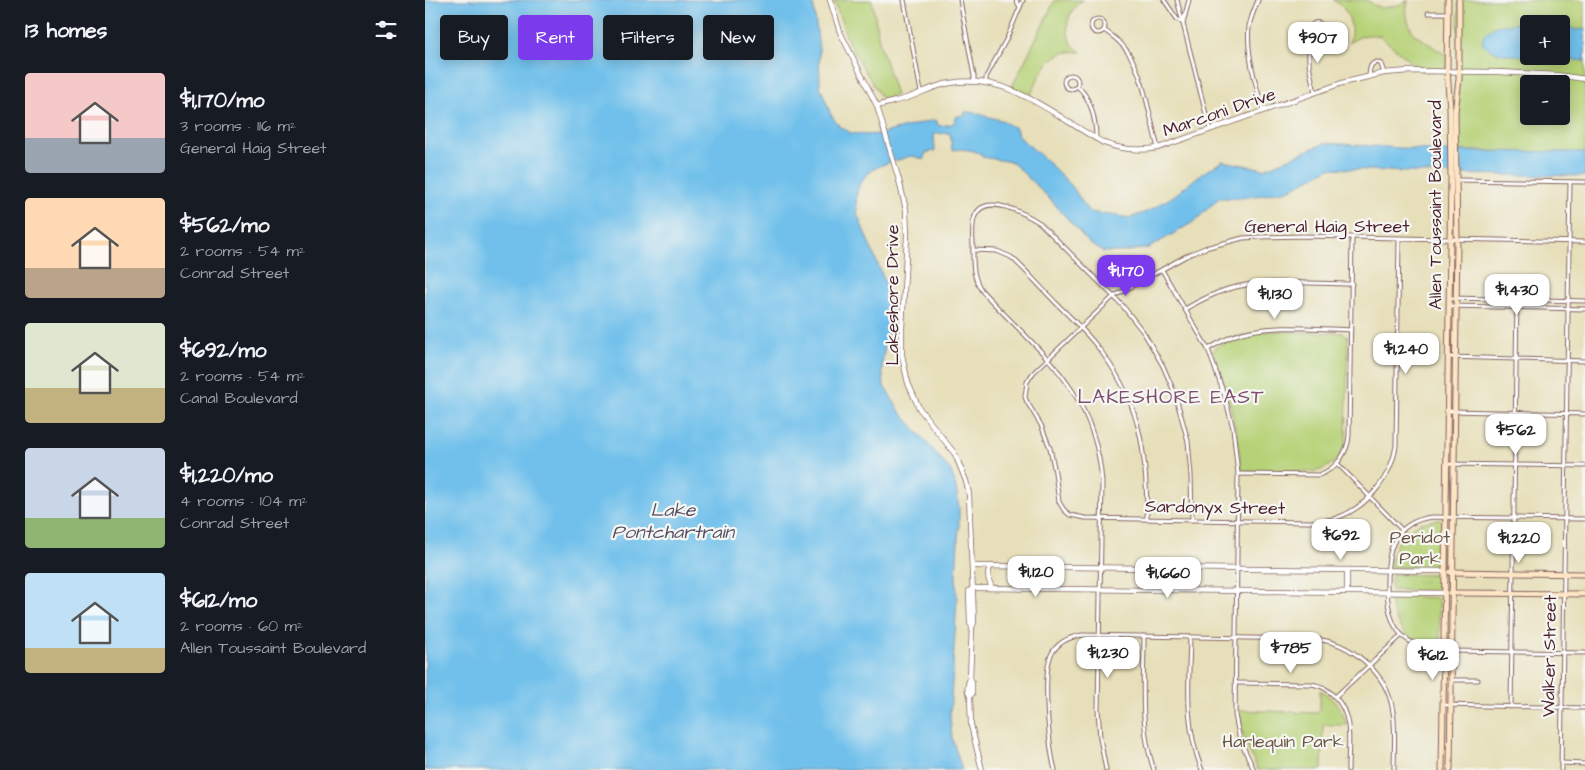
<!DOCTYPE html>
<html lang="en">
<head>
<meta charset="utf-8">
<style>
  :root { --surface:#171b24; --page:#20242c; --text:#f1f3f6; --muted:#9ea1a6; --accent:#7c3aed }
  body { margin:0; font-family:"Architects Daughter",sans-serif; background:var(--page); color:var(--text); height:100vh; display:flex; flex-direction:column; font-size:19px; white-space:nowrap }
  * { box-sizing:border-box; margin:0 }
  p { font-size:16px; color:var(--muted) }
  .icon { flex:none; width:28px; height:28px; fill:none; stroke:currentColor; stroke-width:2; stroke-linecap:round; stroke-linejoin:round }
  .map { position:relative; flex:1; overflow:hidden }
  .details { display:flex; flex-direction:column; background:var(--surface); width:425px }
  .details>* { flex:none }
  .banner { position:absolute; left:15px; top:15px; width:475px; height:45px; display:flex; gap:10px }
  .fabs { position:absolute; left:1095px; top:15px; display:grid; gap:10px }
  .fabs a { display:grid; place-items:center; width:50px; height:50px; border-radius:5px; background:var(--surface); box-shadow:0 2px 12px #0003; font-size:25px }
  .price { position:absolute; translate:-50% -42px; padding:0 11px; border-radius:10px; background:#fff; color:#222; font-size:16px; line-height:32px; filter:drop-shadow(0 1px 2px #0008) }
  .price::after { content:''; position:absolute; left:50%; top:30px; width:15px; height:11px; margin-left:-8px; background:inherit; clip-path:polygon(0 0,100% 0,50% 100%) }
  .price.on { background:var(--accent); color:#fff }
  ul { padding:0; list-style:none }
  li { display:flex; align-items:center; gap:15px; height:125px; padding:0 25px }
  li span { display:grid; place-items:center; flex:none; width:140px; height:100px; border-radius:5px; color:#555 }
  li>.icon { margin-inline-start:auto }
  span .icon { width:60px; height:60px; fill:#fffc; stroke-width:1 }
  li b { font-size:21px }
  h2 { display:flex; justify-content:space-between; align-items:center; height:60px; padding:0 25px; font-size:21px }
  .tag { padding:0 18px; border-radius:5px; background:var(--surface); box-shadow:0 2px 12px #0003; font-size:18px; line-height:45px }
  .tag.on { background:var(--accent); color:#fff }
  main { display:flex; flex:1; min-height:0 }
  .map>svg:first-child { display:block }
  .grass { fill:url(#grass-tufts); stroke:#807850 }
  .park { fill:#b6d176; stroke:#807850; fill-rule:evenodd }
  .water { fill:#6fc0eb; stroke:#5c708b }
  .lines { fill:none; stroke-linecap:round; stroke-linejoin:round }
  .minor-casing { stroke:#81625d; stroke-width:5 }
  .tertiary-casing { stroke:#81625d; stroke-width:6 }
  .secondary-casing { stroke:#81625d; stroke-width:7 }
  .minor { stroke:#fff; stroke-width:3 }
  .tertiary { stroke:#fff; stroke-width:4.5 }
  .secondary { stroke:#fde5c5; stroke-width:5 }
  .labels { text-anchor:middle; stroke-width:4.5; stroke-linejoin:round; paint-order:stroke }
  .street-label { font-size:18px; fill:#4a1f2b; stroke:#f6f6f2 }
  .park-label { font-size:18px; fill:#6a5442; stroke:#f6f6f2 }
  .water-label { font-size:19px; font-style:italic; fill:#554f65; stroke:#f6f6f2 }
  .quarter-label { font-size:20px; letter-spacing:1px; fill:#7e506e; stroke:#f6f6f2 }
</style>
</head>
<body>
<main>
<section class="details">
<h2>13 homes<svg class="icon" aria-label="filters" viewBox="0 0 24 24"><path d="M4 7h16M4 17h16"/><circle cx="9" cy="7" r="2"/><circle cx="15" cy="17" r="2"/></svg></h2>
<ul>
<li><span style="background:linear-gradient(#f6c9c9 65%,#9aa5b1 0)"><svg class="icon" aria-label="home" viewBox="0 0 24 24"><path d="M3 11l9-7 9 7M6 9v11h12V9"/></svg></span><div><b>$1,170/mo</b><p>3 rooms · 116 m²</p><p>General Haig Street</p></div></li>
<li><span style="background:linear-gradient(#ffd9b3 70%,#b9a48a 0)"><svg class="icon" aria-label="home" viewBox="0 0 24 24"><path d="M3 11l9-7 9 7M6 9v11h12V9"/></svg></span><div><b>$562/mo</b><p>2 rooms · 54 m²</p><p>Conrad Street</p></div></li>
<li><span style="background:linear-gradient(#dfe7d0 65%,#c2b280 0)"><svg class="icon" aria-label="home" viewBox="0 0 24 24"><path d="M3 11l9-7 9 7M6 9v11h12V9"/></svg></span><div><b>$692/mo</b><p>2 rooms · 54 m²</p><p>Canal Boulevard</p></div></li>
<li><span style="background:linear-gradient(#c9d6e8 70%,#8fb573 0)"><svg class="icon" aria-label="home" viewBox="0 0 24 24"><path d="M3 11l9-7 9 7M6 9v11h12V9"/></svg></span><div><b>$1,220/mo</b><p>4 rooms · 104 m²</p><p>Conrad Street</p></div></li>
<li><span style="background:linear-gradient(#bfe0f5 75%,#c2b280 0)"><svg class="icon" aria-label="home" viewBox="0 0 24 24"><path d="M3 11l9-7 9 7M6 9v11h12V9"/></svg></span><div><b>$612/mo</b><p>2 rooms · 60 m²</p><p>Allen Toussaint Boulevard</p></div></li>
</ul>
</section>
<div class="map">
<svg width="1160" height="770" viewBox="0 0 1160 770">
  <defs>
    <pattern id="grass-tufts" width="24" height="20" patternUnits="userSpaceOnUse" patternTransform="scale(1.25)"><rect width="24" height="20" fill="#b6d176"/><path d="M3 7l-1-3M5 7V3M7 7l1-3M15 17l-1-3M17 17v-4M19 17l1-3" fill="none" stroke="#9eb366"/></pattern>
  </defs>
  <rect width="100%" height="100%" fill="#f6f6f2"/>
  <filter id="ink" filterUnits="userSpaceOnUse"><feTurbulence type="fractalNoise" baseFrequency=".02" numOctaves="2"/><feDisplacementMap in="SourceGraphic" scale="10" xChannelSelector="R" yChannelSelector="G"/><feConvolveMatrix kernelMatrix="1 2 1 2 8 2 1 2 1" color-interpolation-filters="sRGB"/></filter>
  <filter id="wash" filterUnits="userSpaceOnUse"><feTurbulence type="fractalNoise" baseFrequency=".0096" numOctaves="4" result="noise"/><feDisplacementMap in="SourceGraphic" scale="20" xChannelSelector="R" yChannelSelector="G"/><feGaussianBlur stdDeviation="1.12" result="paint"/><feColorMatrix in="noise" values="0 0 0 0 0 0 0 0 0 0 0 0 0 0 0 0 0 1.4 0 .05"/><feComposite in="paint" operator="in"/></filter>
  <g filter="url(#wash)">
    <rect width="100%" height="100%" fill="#e7dfb9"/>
    <path class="grass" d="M968,574L1013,575L1014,591L966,590V578Z"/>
    <g class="park">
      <path d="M409,0H447L454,41L471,95L457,99L424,44Z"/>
      <path d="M630,0H658C643,10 638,28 647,44C649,47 653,50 656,52C622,48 617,73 604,98L586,89Z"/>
      <path d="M908,0H942L951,6L957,8L974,5L983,0C980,14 982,22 989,34L1022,56V71H997L955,36C944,33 934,36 924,43C930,26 923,8 908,0Z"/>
      <path d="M1034,0H1160V152L1035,151L1030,139ZM1104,24H1136V56H1104ZM1104,84H1136V116H1104Z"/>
      <path d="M846,331L919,333L923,337L921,443C916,458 902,471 886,472L820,471L816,468C812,427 803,390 787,352C796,338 830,333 846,331Z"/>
      <path d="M1009,520H1016L1018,522L1016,564L1012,568L965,567C967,541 984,523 1009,520Z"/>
      <path d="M966,595L1014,598L1015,645C987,653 965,620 965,596Z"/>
      <path d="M895,690C909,699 918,709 922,725H898L897,770H833L820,742L813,710L892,713L895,710Z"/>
    </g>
    <g class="water">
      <path d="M0,0H388L394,49L395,86L406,115L414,126L426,133L441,135L454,134L509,120L512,121V124L515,126L528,124L532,116L540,115V112H546L579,121L582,124L591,128L593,136L622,161L646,185L664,212L705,218L724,211L750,195L776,174L798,161L839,169L900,143L1021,151L1160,152V176L1022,174L905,168L863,190L838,195L815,198H794L770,221L724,248L697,252H678L664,243L625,199L590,165L586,162L557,157L556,154C547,149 536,149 527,150L525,133L509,134L510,151L500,153V159C496,159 492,157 488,156C483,156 475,160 469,161C440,169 426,184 433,216L462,287L465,305L464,331L460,345L457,365L459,386L474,410L526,471L531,487L534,508V525L531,575L532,599L525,716L527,738L537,770H0Z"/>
      <path d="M1097,22L1130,24H1104V56C1088,55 1067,56 1057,42L1059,34L1071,26Z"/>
      <path d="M1136,25L1152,30L1160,29V61L1105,56H1136Z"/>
    </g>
  </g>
  <g filter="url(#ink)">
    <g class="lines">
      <defs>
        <g id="minor">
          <path d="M479,0L496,92"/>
          <path d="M535,0L549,76V81"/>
          <path d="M591,0L595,7"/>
          <path d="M739,0L752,19L758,23L764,0"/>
          <path d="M752,0L785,130"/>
          <path d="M833,0C830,8 826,17 824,26C821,54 831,84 838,111"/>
          <path d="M1003,13H1023"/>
          <circle cx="673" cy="26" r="7"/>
          <circle cx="892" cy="28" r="5.5"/>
          <path d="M679,30C688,36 696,42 702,51C719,74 725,119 733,148"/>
          <circle cx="646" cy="82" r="7"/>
          <path d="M944,76C945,69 944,64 952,62L956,64L959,73"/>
          <path d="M561,82V77L582,38L598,0"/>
          <path d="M652,86C666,97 671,121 671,138"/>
          <path d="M890,92C885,73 879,52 890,33"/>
          <path d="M1032,180L1160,182"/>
          <path d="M974,239L971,446C966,479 940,510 908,519C900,521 892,522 884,522L660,518L645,515L639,510L634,502L630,472L625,448L616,425L602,402L600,397L602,382L608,373L688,297L761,256L780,248L818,238L835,237L878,236L1160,242"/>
          <path d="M548,250L572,251L586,257C602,271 616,288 631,303C645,317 659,330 671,345C715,399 722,451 722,519"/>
          <path d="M737,270L783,349L800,397L808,428L813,474L810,715L815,740L829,770"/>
          <path d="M1024,298L1160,301"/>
          <path d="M1024,306L1160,309"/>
          <path d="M760,309C774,301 787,294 803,289C842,278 886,284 927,284"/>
          <path d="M783,349C794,343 805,336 817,333C849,324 893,329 926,330"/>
          <path d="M1024,357L1160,361"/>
          <path d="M1022,411L1160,414"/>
          <path d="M912,463L977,530"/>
          <path d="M1021,464L1160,466"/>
          <path d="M813,474L894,475C911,469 923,453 924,435L927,238"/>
          <path d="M719,636C719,681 714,727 729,770"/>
          <path d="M765,637C764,684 759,725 777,770"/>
          <path d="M1018,649C974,648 962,625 962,584C962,551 968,523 1006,517L1160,519"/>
          <path d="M1026,651L1160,653"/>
          <path d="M1026,680H1053"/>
          <path d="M810,683L886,684C898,686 902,689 910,697C929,716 923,745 923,770"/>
          <path d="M910,697L977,635"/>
          <path d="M1018,705L1160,708"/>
          <path d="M1086,707L1092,300"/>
          <path d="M1136,763L1160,764"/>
          <path d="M630,770C624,747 617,676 626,655C632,643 644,637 657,635L888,639C925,641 963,673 968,712C971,730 969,751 969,770"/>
          <path d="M681,770L675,738L673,709L677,482C670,388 615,354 557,291C547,277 548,263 548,247C548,237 546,225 550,216C560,192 601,214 615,223L697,305L719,333L738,366L750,394L763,441L766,475L767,520"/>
          <path d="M1136,770L1145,182"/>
        </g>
        <g id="tertiary">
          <path d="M405,0L415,32L452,106L474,180L481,210L482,236L477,328V355L479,365L483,383L494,408L530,454L541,481L544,494L549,623L547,627L545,678C543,683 541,691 545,696L546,725L557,770"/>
          <path d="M452,106C462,103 472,101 482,98C497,93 510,85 526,83C586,73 630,117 679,143C697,150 714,151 733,148L917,83L959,73L984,71L1074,72L1132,75L1160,79"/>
          <path d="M547,566L1020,571"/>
          <path d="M565,566C562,575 563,579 567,588"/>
          <path d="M548,588L1020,593"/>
          <path d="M762,590L763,568"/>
          <path d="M922,591V570"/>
          <path d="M547,627L545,623L544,591L548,588"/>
          <path d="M545,696L547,694V682L545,678"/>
        </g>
        <g id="secondary">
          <path d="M1025,572L1160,574"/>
          <path d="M1025,593L1160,594"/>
          <path d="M1017,770L1026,178L1025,109L1022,71L1023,0"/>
          <path d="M1025,770L1032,239L1030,112L1034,79V0"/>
        </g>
      </defs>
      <use href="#minor" class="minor-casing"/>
      <use href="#tertiary" class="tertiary-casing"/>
      <use href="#secondary" class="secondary-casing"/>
      <use href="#minor" class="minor"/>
      <use href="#tertiary" class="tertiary"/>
      <use href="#secondary" class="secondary"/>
    </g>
  </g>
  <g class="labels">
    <g class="street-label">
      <text transform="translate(794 112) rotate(-19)" y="6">Marconi Drive</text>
      <text transform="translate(1010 205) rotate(-90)" y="6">Allen Toussaint Boulevard</text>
      <text x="902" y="232">General Haig Street</text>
      <text transform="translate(467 295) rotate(-90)" y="6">Lakeshore Drive</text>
      <text transform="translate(790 507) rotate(1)" y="6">Sardonyx Street</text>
      <text transform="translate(1124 656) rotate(-89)" y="6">Walker Street</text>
    </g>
    <g class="park-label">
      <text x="995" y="543">Peridot<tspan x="995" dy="21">Park</tspan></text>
      <text x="858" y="747">Harlequin Park</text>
    </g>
    <g class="water-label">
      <text x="248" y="516">Lake<tspan x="248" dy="22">Pontchartrain</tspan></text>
    </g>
    <g class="quarter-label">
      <text x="746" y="403">LAKESHORE EAST</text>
    </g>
  </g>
</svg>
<div class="fabs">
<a>+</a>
<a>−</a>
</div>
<b class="price" style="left:893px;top:64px">$907</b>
<b class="price on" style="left:701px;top:297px">$1,170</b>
<b class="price" style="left:1092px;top:316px">$1,430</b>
<b class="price" style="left:850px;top:320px">$1,130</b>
<b class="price" style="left:981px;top:375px">$1,240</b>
<b class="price" style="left:1091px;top:456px">$562</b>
<b class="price" style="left:916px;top:561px">$692</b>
<b class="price" style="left:1094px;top:564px">$1,220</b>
<b class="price" style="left:611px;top:598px">$1,120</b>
<b class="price" style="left:743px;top:599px">$1,660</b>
<b class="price" style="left:866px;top:674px">$785</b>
<b class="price" style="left:683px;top:679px">$1,230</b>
<b class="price" style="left:1008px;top:681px">$612</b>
<div class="banner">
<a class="tag">Buy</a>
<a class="tag on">Rent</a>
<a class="tag">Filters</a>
<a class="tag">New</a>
</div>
</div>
</main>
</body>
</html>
